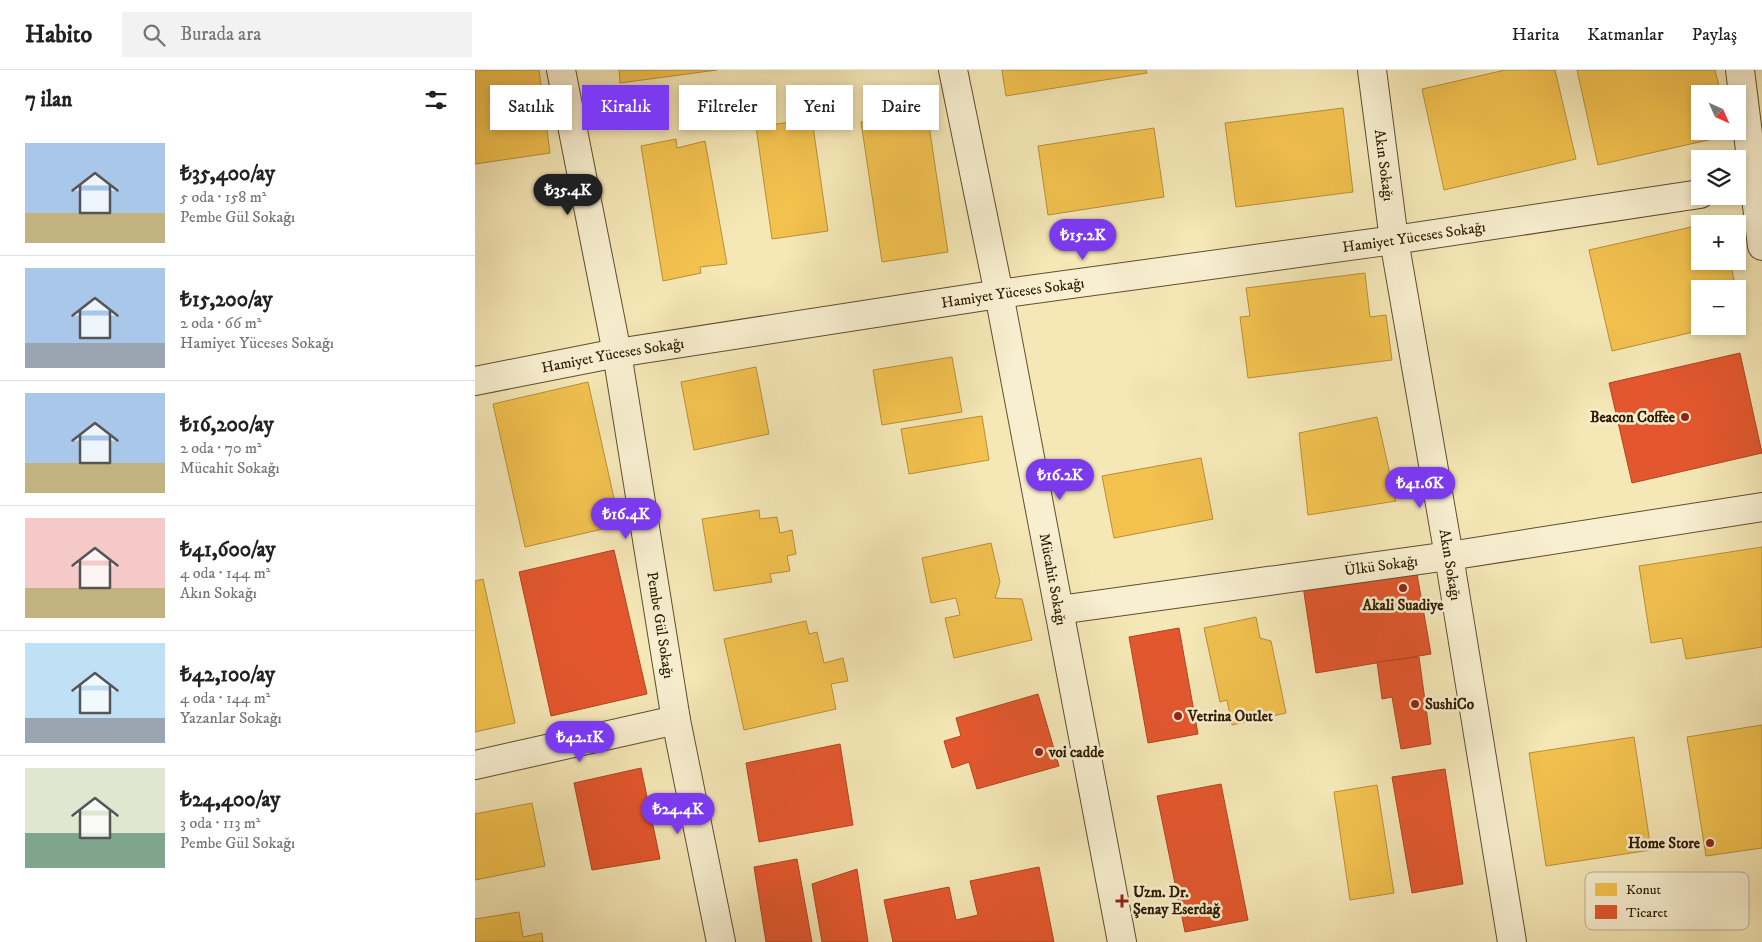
<!DOCTYPE html>
<html lang="tr">
<head>
<meta charset="utf-8">
<style>
  :root { --surface:#fff; --page:#f2f2f2; --text:#222; --muted:#767676; --line:#e0e0e0; --accent:#7c3aed }
  body { margin:0; font-family:"IM FELL DW Pica",serif; background:var(--page); color:var(--text); height:100vh; display:flex; flex-direction:column; font-size:19px; white-space:nowrap }
  * { box-sizing:border-box; margin:0 }
  p { font-size:16px; color:var(--muted) }
  .icon { flex:none; width:28px; height:28px; fill:none; stroke:currentColor; stroke-width:2; stroke-linecap:round; stroke-linejoin:round }
  .map { position:relative; flex:1; overflow:hidden }
  .sheet { display:flex; flex-direction:column; background:var(--surface); width:475px }
  .sheet>* { flex:none }
  .banner { position:absolute; left:15px; top:15px; width:475px; height:45px; display:flex; gap:10px }
  .needle { width:32px; rotate:135deg }
  .buttons { position:absolute; left:1216px; top:15px; display:grid; gap:10px }
  .buttons a { display:grid; place-items:center; width:55px; height:55px; border-radius:0px; background:var(--surface); box-shadow:0 2px 8px #0003; font-size:25px }
  .price { position:absolute; translate:-50% -42px; padding:0 11px; border-radius:18px; background:var(--accent); color:#fff; font-size:16px; line-height:32px; filter:drop-shadow(0 1px 2px #0008) }
  .price::after { content:''; position:absolute; left:50%; top:30px; width:15px; height:11px; margin-left:-8px; background:inherit; clip-path:polygon(0 0,100% 0,50% 100%) }
  .price.active { background:#222; color:#fff }
  ul { padding:0; list-style:none }
  li { display:flex; align-items:center; gap:15px; height:125px; padding:0 25px }
  li+li { border-top:1px solid var(--line) }
  li span { display:grid; place-items:center; flex:none; width:140px; height:100px; border-radius:0px; color:#555 }
  li>.icon { margin-inline-start:auto }
  span .icon { width:60px; height:60px; fill:#fffc; stroke-width:1 }
  li b { font-size:21px }
  h2 { display:flex; justify-content:space-between; align-items:center; height:60px; padding:0 25px; font-size:21px }
  .pill { padding:0 18px; border-radius:0px; background:var(--surface); box-shadow:0 2px 8px #0003; font-size:18px; line-height:45px }
  .pill.active { background:var(--accent); color:#fff }
  header { display:flex; align-items:center; gap:30px; box-sizing:border-box; height:70px; padding:0 25px; background:var(--surface); border-bottom:1px solid var(--line) }
  header strong { font-size:24px }
  nav { display:flex; gap:28px; margin-inline-start:auto; font-size:18px }
  .search { width:350px; height:45px; background:var(--page); display:flex; align-items:center; gap:12px; box-sizing:border-box; padding:0 18px; border-radius:0px; color:var(--muted); font-size:19px }
  main { display:flex; flex:1; min-height:0 }
  .map>svg:first-child { display:block }
  .homes { fill:#f2c14e; stroke:#b88f37 }
  .shops { fill:#e4572e; stroke:#ae4520 }
  .lines { fill:none; stroke-linecap:round; stroke-linejoin:round }
  .minor-casing { stroke:#604e2e; stroke-width:30 }
  .minor { stroke:#f8efd0; stroke-width:28 }
  .poi-dot { fill:#8f2418; stroke:#f8efd0; stroke-width:2 }
  .labels { text-anchor:middle; stroke-width:5; stroke-linejoin:round; paint-order:stroke }
  .street-label { font-size:15px; fill:#2f1b00; stroke:#f8efd0 }
  .poi-label { font-size:15px; font-weight:bold; fill:#2f1b00; stroke:#f8efd0; text-anchor:start }
  .key { fill:#f8efd0; stroke:#bcaf92; stroke-width:1 }
  .key-label { font-size:14px; fill:#2f1b00 }
</style>
</head>
<body>
<header>
<strong>Habito</strong>
<div class="search"><svg class="icon" aria-label="search" viewBox="0 0 24 24"><circle cx="10" cy="10" r="6"/><path d="M15 15l6 6"/></svg>Burada ara</div>
<nav><a>Harita</a><a>Katmanlar</a><a>Paylaş</a></nav>
</header>
<main>
<section class="sheet">
<h2>7 ilan<svg class="icon" aria-label="filters" viewBox="0 0 24 24"><path d="M4 7h16M4 17h16"/><circle cx="9" cy="7" r="2"/><circle cx="15" cy="17" r="2"/></svg></h2>
<ul>
<li><span style="background:linear-gradient(#a9c7e8 70%,#c2b280 0)"><svg class="icon" aria-label="home" viewBox="0 0 24 24"><path d="M3 11l9-7 9 7M6 9v11h12V9"/></svg></span><div><b>₺35,400/ay</b><p>5 oda · 158 m²</p><p>Pembe Gül Sokağı</p></div></li>
<li><span style="background:linear-gradient(#a9c7e8 75%,#9aa5b1 0)"><svg class="icon" aria-label="home" viewBox="0 0 24 24"><path d="M3 11l9-7 9 7M6 9v11h12V9"/></svg></span><div><b>₺15,200/ay</b><p>2 oda · 66 m²</p><p>Hamiyet Yüceses Sokağı</p></div></li>
<li><span style="background:linear-gradient(#a9c7e8 70%,#c2b280 0)"><svg class="icon" aria-label="home" viewBox="0 0 24 24"><path d="M3 11l9-7 9 7M6 9v11h12V9"/></svg></span><div><b>₺16,200/ay</b><p>2 oda · 70 m²</p><p>Mücahit Sokağı</p></div></li>
<li><span style="background:linear-gradient(#f6c9c9 70%,#c2b280 0)"><svg class="icon" aria-label="home" viewBox="0 0 24 24"><path d="M3 11l9-7 9 7M6 9v11h12V9"/></svg></span><div><b>₺41,600/ay</b><p>4 oda · 144 m²</p><p>Akın Sokağı</p></div></li>
<li><span style="background:linear-gradient(#bfe0f5 75%,#9aa5b1 0)"><svg class="icon" aria-label="home" viewBox="0 0 24 24"><path d="M3 11l9-7 9 7M6 9v11h12V9"/></svg></span><div><b>₺42,100/ay</b><p>4 oda · 144 m²</p><p>Yazanlar Sokağı</p></div></li>
<li><span style="background:linear-gradient(#dfe7d0 65%,#7fa58c 0)"><svg class="icon" aria-label="home" viewBox="0 0 24 24"><path d="M3 11l9-7 9 7M6 9v11h12V9"/></svg></span><div><b>₺24,400/ay</b><p>3 oda · 113 m²</p><p>Pembe Gül Sokağı</p></div></li>
</ul>
</section>
<div class="map">
<svg width="1287" height="872" viewBox="0 0 1287 872">
  <rect width="100%" height="100%" fill="#f5e7b6"/>
  <filter id="stains"><feTurbulence type="fractalNoise" baseFrequency=".004" numOctaves="4"/><feColorMatrix values="0 0 0 0 .2 0 0 0 0 .09 0 0 0 0 .02 0 0 0 .5 -.17"/></filter>
  <radialGradient id="worn" r=".72"><stop offset=".6" stop-color="#630" stop-opacity="0"/><stop offset="1" stop-color="#630" stop-opacity=".3"/></radialGradient>
  <g class="homes">
    <path d="M0,0H64L75,83L0,94Z"/>
    <path d="M144,0H242L145,13Z"/>
    <path d="M527,0H671L672,3L531,26Z"/>
    <path d="M1030,0H1080L1101,89L969,120L947,19Z"/>
    <path d="M1102,0H1240L1246,24H1225V61H1254L1255,65L1123,95Z"/>
    <path d="M868,38L878,122L761,137L750,53Z"/>
    <path d="M452,42L473,182L407,192L386,52Z"/>
    <path d="M337,49L353,161L297,169L281,57Z"/>
    <path d="M679,58L689,127L573,145L563,76Z"/>
    <path d="M201,69L202,78L230,71L252,194L225,197L226,203L188,211L166,76Z"/>
    <path d="M1225,155V191H1255L1261,219H1225V256H1244L1137,281L1114,180Z"/>
    <path d="M890,203L895,247L911,245L917,290L773,308L765,247L775,246L771,218Z"/>
    <path d="M1262,226L1268,251L1262,252Z"/>
    <path d="M477,287L487,342L407,355L398,300Z"/>
    <path d="M281,297L294,364L219,380L206,312Z"/>
    <path d="M113,312L145,455L50,477L18,334Z"/>
    <path d="M507,346L514,390L434,404L426,359Z"/>
    <path d="M902,347L921,431L833,445L824,363Z"/>
    <path d="M726,388L738,449L639,468L627,406Z"/>
    <path d="M284,440L285,449L302,447L305,463L317,460L321,484L312,486L315,501L295,504L297,512L239,521L227,449Z"/>
    <path d="M516,473L525,512L520,528L547,529L557,570L479,588L470,548L485,545L481,528L456,533L447,488Z"/>
    <path d="M1287,477V577L1211,589L1207,568L1176,573L1164,496Z"/>
    <path d="M8,509L40,653L0,662V511Z"/>
    <path d="M781,547L785,568L796,571L811,643L757,655L752,630L745,632L729,558Z"/>
    <path d="M331,551L334,564L342,562L349,593L368,588L373,611L356,614L361,639L269,660L249,569Z"/>
    <path d="M1287,655V778L1231,786L1212,667Z"/>
    <path d="M1159,667L1176,780L1071,796L1054,683Z"/>
    <path d="M902,715L919,823L875,830L859,722Z"/>
    <path d="M57,733L70,796L0,810V744Z"/>
    <path d="M44,842L48,867L67,863L68,872H0V849Z"/>
  </g>
  <g class="shops">
    <path d="M1265,283L1287,383L1157,413L1134,313Z"/>
    <path d="M139,480L172,624L76,646L44,502Z"/>
    <path d="M941,498L956,584L841,603L828,516Z"/>
    <path d="M704,558L723,664L673,673L654,567Z"/>
    <path d="M944,587L956,674L926,679L917,627L907,629L902,592Z"/>
    <path d="M563,624L584,696L502,719L494,692L477,698L469,671L486,666L481,648Z"/>
    <path d="M365,674L378,755L284,772L271,693Z"/>
    <path d="M166,698L185,789L117,800L99,713Z"/>
    <path d="M970,699L988,814L937,823L917,707Z"/>
    <path d="M746,714L773,850L710,862L682,726Z"/>
    <path d="M322,789L337,872H291L279,797Z"/>
    <path d="M564,797L579,872H418L409,830L474,817L481,850L503,845L495,811Z"/>
    <path d="M382,799L393,872H347L337,814Z"/>
  </g>
  <g class="lines">
    <defs>
      <g id="minor">
        <path id="s1" d="M86,0L142,283L201,650L246,872"/>
        <path id="s2" d="M478,0L524,224L647,872"/>
        <path id="s3" d="M897,0L919,170L974,486L1037,872"/>
        <path d="M1265,0L1287,176"/>
        <path id="s4" d="M0,311L142,283L524,224L919,170L1225,124"/>
        <path id="s5" d="M584,540L974,486L1287,437"/>
        <path d="M0,695L201,650"/>
      </g>
    </defs>
    <use href="#minor" class="minor-casing"/>
    <use href="#minor" class="minor"/>
  </g>
  <g class="poi-dot">
    <circle cx="1210" cy="347" r="5"/>
    <circle cx="928" cy="518" r="5"/>
    <circle cx="940" cy="634" r="5"/>
    <circle cx="703" cy="646" r="5"/>
    <circle cx="564" cy="682" r="5"/>
    <circle cx="1235" cy="773" r="5"/>
    <path d="M644.5 823.5h5v5h5v5h-5v5h-5v-5h-5v-5h5z"/>
  </g>
  <g class="labels">
    <g class="street-label">
      <text dy="5" stroke="none"><textPath href="#s3" startOffset="96">Akın Sokağı</textPath></text>
      <text dy="5" stroke="none"><textPath href="#s4" startOffset="950">Hamiyet Yüceses Sokağı</textPath></text>
      <text dy="5" stroke="none"><textPath href="#s4" startOffset="545">Hamiyet Yüceses Sokağı</textPath></text>
      <text dy="5" stroke="none"><textPath href="#s4" startOffset="140">Hamiyet Yüceses Sokağı</textPath></text>
      <text dy="5" stroke="none"><textPath href="#s3" startOffset="501">Akın Sokağı</textPath></text>
      <text dy="5" stroke="none"><textPath href="#s5" startOffset="325">Ülkü Sokağı</textPath></text>
      <text dy="5" stroke="none"><textPath href="#s2" startOffset="519">Mücahit Sokağı</textPath></text>
      <text dy="5" stroke="none"><textPath href="#s1" startOffset="564">Pembe Gül Sokağı</textPath></text>
    </g>
    <g class="poi-label">
      <text x="1200" y="352" text-anchor="end">Beacon Coffee</text>
      <text x="928" y="540" text-anchor="middle">Akali Suadiye</text>
      <text x="950" y="639">SushiCo</text>
      <text x="713" y="651">Vetrina Outlet</text>
      <text x="574" y="687">voi cadde</text>
      <text x="1225" y="778" text-anchor="end">Home Store</text>
      <text x="658" y="827">Uzm. Dr.<tspan x="658" dy="17">Şenay Eserdağ</tspan></text>
    </g>
  </g>
  <rect x="1110" y="802" width="164" height="58" rx="8" class="key"/>
  <rect x="1120" y="813" width="22" height="13" fill="#f2c14e"/>
  <rect x="1120" y="835" width="22" height="14" fill="#e4572e"/>
  <g class="key-label">
    <text x="1151" y="824">Konut</text>
    <text x="1151" y="847">Ticaret</text>
  </g>
  <rect width="100%" height="100%" filter="url(#stains)"/>
  <rect width="100%" height="100%" fill="url(#worn)"/>
</svg>
<div class="buttons">
<a><svg class="needle" viewBox="-14 -14 28 28"><path d="M0-13l5 13h-10z" fill="#e53935"/><path d="M0 13l5-13h-10z" fill="#767676"/></svg></a>
<a><svg class="icon" aria-label="layers" viewBox="0 0 24 24"><path d="M12 4l9 5-9 5-9-5zM3 14l9 5 9-5"/></svg></a>
<a>+</a>
<a>−</a>
</div>
<b class="price active" style="left:93px;top:146px">₺35.4K</b>
<b class="price" style="left:608px;top:191px">₺15.2K</b>
<b class="price" style="left:585px;top:431px">₺16.2K</b>
<b class="price" style="left:945px;top:439px">₺41.6K</b>
<b class="price" style="left:151px;top:470px">₺16.4K</b>
<b class="price" style="left:105px;top:693px">₺42.1K</b>
<b class="price" style="left:203px;top:765px">₺24.4K</b>
<div class="banner">
<a class="pill">Satılık</a>
<a class="pill active">Kiralık</a>
<a class="pill">Filtreler</a>
<a class="pill">Yeni</a>
<a class="pill">Daire</a>
</div>
</div>
</main>
</body>
</html>
